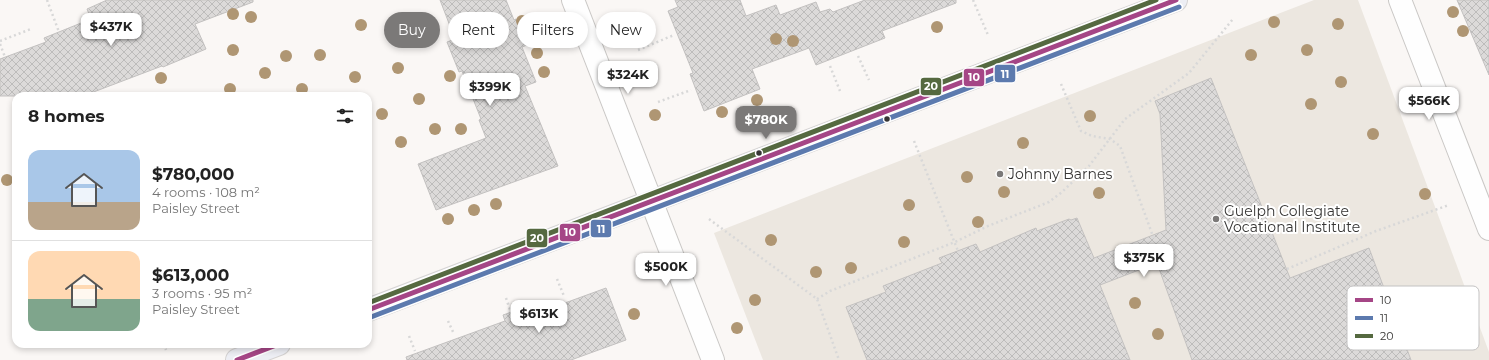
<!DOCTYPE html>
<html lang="en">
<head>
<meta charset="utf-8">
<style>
  :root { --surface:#fff; --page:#f6f6f6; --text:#222; --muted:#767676; --line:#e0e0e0; --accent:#7b7978 }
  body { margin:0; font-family:Montserrat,sans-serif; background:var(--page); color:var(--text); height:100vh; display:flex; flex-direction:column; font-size:15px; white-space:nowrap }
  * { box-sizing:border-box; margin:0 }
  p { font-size:13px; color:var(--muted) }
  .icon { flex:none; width:22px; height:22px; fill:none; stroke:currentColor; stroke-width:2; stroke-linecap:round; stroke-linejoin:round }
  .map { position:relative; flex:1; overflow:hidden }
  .panel { position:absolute; left:12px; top:92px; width:360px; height:256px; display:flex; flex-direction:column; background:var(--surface); border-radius:12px; box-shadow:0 2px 6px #0003 }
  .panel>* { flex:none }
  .hud { position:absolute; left:384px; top:12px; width:380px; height:36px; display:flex; gap:8px }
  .price { position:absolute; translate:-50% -34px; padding:0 9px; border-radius:8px; background:#fff; color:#222; font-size:13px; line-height:26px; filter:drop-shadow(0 1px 2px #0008) }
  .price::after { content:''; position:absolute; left:50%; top:24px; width:12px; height:9px; margin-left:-6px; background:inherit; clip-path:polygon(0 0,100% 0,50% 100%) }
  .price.selected { background:var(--accent); color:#fff }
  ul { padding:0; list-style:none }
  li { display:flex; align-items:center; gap:12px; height:100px; padding:0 16px }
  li+li { border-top:1px solid var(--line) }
  li span { display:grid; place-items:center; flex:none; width:112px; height:80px; border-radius:12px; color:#555 }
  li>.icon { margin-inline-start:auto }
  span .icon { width:48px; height:48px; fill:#fffc; stroke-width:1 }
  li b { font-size:17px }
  h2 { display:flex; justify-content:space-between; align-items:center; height:48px; padding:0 16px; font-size:17px }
  .pill { padding:0 14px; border-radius:18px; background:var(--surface); box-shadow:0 2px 6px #0003; font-size:14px; line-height:36px }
  .pill.selected { background:var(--accent); color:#fff }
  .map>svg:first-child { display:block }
  .built { fill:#ece7e0 }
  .building { fill:url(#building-cross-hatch); stroke:#c3c1c0 }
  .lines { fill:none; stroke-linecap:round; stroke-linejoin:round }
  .minor-casing { stroke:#cac8c6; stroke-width:24 }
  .major-casing { stroke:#d5d3d2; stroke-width:24 }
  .path { stroke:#d8d8d8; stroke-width:2.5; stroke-dasharray:2 3; stroke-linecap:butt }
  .minor { stroke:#fefefe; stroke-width:22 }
  .major { stroke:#edeef4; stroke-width:22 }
  .bus-1-casing { stroke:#fff; stroke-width:8 }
  .bus-2-casing { stroke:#fff; stroke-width:8 }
  .bus-3-casing { stroke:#fff; stroke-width:8 }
  .bus-1 { stroke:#a54686; stroke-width:5 }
  .bus-2 { stroke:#5c7aae; stroke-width:5 }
  .bus-3 { stroke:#556940; stroke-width:5 }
  .tree { fill:#af9673 }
  .bus-dot { fill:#363534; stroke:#fff; stroke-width:1.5 }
  .poi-dot { fill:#7b7978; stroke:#fff; stroke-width:1.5 }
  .labels { text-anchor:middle; stroke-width:4; stroke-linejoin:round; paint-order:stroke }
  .poi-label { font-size:14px; fill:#363534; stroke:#fff; text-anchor:start }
  .key { fill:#fff; stroke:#c3c2c2; stroke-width:1 }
  .key-label { font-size:11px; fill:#363534 }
  .line-badge { stroke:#fff; stroke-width:1.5 }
  .badge-label { font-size:11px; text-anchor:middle; font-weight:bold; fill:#fff }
</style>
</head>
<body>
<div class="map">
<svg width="1489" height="360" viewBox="0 0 1489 360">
  <defs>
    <pattern id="building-cross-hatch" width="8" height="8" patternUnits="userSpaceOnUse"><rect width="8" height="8" fill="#dcdad9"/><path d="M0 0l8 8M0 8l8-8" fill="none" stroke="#bdbcbb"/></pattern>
  </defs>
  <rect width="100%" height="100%" fill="#faf7f5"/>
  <path class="built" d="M1314,0H1358L1489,352V360H763L714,233Z"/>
  <g class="building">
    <path d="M107,0H253V2L195,24L206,49L163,67L162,66L83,96H0V59L46,42L44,38L91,19L87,9Z"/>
    <path d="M440,0H506L514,20L516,19L527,45L522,47L536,82L525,86L558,166L436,210L418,164L486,138L479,120L481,119L462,71L459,72L447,42L455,39Z"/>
    <path d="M675,0H740L746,16L776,5L780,15L816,2L820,12L830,9L833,12L865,0H956V3L882,31L885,38L816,65L809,48L752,69L760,89L704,111L690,74L693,73L668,11L678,7Z"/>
    <path d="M1457,0H1489V75Z"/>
    <path d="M1211,78L1290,278L1369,248L1411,360H1192L1157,263L1100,285L1130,360H867L846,307L886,292L883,286L942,263L939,258L976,244L980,252L1036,228L1037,231L1069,219L1071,220L1077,218L1094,258L1166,230L1160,114L1155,101Z"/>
    <path d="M606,288L626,340L571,360H407L406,357L505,321L503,315L529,306L532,315Z"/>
  </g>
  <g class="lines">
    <defs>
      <g id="minor">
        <path d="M573,0L713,360"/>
        <path d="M1400,0L1489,229"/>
      </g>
      <g id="major">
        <path d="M368,310L1176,0"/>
        <path d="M237,360L279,344"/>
      </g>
    </defs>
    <use href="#minor" class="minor-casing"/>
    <use href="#major" class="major-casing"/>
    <g class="path">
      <path d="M47,0L59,32"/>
      <path d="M973,0L988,35"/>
      <path d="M0,41L31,29"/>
      <path d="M0,44L5,57"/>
      <path d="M638,50L674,35"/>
      <path d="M858,56L869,80"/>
      <path d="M830,66L840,91"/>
      <path d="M1061,84L1081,131L1092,136L1110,139L1120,146L1154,239"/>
      <path d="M658,102L691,90"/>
      <path d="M914,141L958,251"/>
      <path d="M709,219L817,299L839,360"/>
      <path d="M1287,269L1376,231L1449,205"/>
      <path d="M557,279L564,296"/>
      <path d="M506,298L510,310"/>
      <path d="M817,299L830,291L955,242L988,226L1049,202L1062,192L1089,166L1125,119L1189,73L1233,19"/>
      <path d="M448,321L454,334"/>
      <path d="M409,336L415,351"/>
      <path d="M164,344L166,350"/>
    </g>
    <use href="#minor" class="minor"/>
    <use href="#major" class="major"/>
    <defs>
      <g id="bus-1">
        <path d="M368,310L1176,0"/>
        <path d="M237,360L279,344"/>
      </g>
      <path id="bus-2" d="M371,317L1179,7"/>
      <path id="bus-3" d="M368,303L1156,0"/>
    </defs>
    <use href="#bus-1" class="bus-1-casing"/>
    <use href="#bus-2" class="bus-2-casing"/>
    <use href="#bus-3" class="bus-3-casing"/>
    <use href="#bus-1" class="bus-1"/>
    <use href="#bus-2" class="bus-2"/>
    <use href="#bus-3" class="bus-3"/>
  </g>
  <g class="tree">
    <circle cx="1453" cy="12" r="6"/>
    <circle cx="233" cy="14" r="6"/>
    <circle cx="251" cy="17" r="6"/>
    <circle cx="402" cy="20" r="6"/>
    <circle cx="522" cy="21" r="6"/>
    <circle cx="1274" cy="22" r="6"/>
    <circle cx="1338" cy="24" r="6"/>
    <circle cx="361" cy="25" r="6"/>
    <circle cx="937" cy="27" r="6"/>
    <circle cx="1463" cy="31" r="6"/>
    <circle cx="776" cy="39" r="6"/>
    <circle cx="624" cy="41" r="6"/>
    <circle cx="793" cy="41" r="6"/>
    <circle cx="233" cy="50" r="6"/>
    <circle cx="1307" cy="50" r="6"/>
    <circle cx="537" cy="53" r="6"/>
    <circle cx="320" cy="55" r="6"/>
    <circle cx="1251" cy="55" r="6"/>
    <circle cx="286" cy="56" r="6"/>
    <circle cx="398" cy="68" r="6"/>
    <circle cx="544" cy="72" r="6"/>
    <circle cx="265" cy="73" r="6"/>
    <circle cx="450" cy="76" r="6"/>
    <circle cx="355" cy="77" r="6"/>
    <circle cx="161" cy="78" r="6"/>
    <circle cx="1341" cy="82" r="6"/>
    <circle cx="230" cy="89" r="6"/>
    <circle cx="302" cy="89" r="6"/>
    <circle cx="419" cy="99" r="6"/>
    <circle cx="757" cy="100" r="6"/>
    <circle cx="1311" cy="104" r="6"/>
    <circle cx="722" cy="112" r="6"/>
    <circle cx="382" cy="114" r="6"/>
    <circle cx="655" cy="115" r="6"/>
    <circle cx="1090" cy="116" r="6"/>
    <circle cx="435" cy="129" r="6"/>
    <circle cx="461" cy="129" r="6"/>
    <circle cx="1373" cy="134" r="6"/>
    <circle cx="401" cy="142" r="6"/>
    <circle cx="1023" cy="143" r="6"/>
    <circle cx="967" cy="177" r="6"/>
    <circle cx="7" cy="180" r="6"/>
    <circle cx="1004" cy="192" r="6"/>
    <circle cx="1099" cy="193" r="6"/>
    <circle cx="1425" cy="194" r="6"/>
    <circle cx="496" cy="204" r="6"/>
    <circle cx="909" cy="205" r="6"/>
    <circle cx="474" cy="210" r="6"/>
    <circle cx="448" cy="219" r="6"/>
    <circle cx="978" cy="222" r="6"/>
    <circle cx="771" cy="240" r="6"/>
    <circle cx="904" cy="242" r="6"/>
    <circle cx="851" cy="268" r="6"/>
    <circle cx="816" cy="272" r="6"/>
    <circle cx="755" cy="300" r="6"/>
    <circle cx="1135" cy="303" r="6"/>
    <circle cx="547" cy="311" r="6"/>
    <circle cx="634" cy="314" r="6"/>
    <circle cx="737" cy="328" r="6"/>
    <circle cx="1158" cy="334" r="6"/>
  </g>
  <g class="bus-dot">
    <circle cx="887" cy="119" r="3.5"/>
    <circle cx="759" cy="153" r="3.5"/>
  </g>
  <g class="poi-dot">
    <circle cx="1000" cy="174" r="4"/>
    <circle cx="1216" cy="219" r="4"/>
  </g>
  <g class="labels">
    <g class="poi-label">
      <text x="1008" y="179">Johnny Barnes</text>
      <text x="1224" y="216">Guelph Collegiate<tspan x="1224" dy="16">Vocational Institute</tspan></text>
    </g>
  </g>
  <rect x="1347" y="286" width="132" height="64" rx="6" class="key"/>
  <rect x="1355" y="298" width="18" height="4" fill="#a54686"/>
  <rect x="1355" y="316" width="18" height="4" fill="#5c7aae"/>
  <rect x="1355" y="334" width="18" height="4" fill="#556940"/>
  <g class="key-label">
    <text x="1380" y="304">10</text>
    <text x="1380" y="322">11</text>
    <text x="1380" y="340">20</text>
  </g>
  <g class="line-badge">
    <rect x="994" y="64" width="22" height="19" rx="4" fill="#5c7aae"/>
    <rect x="963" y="68" width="22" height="19" rx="4" fill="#a54686"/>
    <rect x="920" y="77" width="22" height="19" rx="4" fill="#556940"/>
    <rect x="590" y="219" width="22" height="19" rx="4" fill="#5c7aae"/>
    <rect x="559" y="223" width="22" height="19" rx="4" fill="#a54686"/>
    <rect x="526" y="228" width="22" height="20" rx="4" fill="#556940"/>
  </g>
  <g class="badge-label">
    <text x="1005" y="78">11</text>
    <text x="974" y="81">10</text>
    <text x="931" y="90">20</text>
    <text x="601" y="233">11</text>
    <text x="570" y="236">10</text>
    <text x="537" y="242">20</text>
  </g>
</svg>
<b class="price" style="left:111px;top:47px">$437K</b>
<b class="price" style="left:628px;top:95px">$324K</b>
<b class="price" style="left:490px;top:107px">$399K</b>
<b class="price" style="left:1429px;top:121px">$566K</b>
<b class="price selected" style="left:766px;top:140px">$780K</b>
<b class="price" style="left:1144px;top:278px">$375K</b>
<b class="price" style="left:666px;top:287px">$500K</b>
<b class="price" style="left:539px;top:334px">$613K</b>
<div class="hud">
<a class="pill selected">Buy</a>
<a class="pill">Rent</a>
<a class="pill">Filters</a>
<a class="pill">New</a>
</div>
<section class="panel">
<h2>8 homes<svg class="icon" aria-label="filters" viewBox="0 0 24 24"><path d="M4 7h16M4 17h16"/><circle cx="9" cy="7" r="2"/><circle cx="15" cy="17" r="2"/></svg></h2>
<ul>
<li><span style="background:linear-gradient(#a9c7e8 65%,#b9a48a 0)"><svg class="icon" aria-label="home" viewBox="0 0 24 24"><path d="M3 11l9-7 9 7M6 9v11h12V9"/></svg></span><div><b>$780,000</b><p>4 rooms · 108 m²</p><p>Paisley Street</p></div></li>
<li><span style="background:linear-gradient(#ffd9b3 60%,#7fa58c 0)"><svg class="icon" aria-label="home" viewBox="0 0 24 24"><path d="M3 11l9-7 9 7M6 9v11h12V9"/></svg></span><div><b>$613,000</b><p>3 rooms · 95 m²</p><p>Paisley Street</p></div></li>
</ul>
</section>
</div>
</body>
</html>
